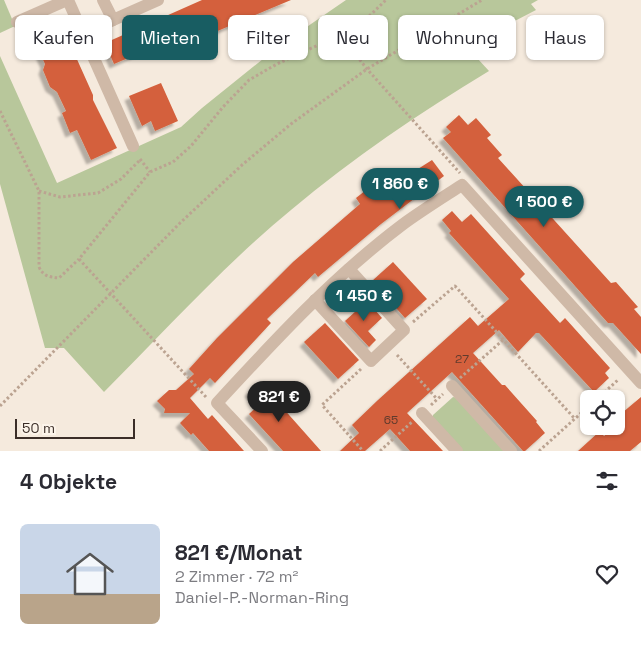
<!DOCTYPE html>
<html lang="de">
<head>
<meta charset="utf-8">
<style>
  :root { --surface:#fff; --page:#f2f2f3; --text:#2b2b33; --muted:#7c7c81; --accent:#185d62 }
  body { margin:0; font-family:"Space Grotesk",sans-serif; background:var(--page); color:var(--text); height:100vh; display:flex; flex-direction:column; font-size:19px; white-space:nowrap }
  * { box-sizing:border-box; margin:0 }
  p { font-size:16px; color:var(--muted) }
  .icon { flex:none; width:28px; height:28px; fill:none; stroke:currentColor; stroke-width:2; stroke-linecap:round; stroke-linejoin:round }
  .map { position:relative; height:451px; overflow:hidden }
  .drawer { display:flex; flex-direction:column; background:var(--surface); flex:1 }
  .drawer>* { flex:none }
  .guide { position:absolute; left:15px; top:15px; width:611px; height:45px; display:flex; gap:10px }
  .tools { position:absolute; left:580px; top:390px; display:grid; gap:10px }
  .tools a { display:grid; place-items:center; width:45px; height:45px; border-radius:8px; background:var(--surface); box-shadow:0 1px 4px #0004; font-size:25px }
  .scale { position:absolute; left:15px; bottom:12px; width:120px; box-sizing:border-box; padding-left:5px; border:2px solid #3b2e28; border-top:0; font-size:14px; line-height:18px; white-space:nowrap; color:#3b2e28; -webkit-text-stroke:4px #fcf4ea; paint-order:stroke }
  .price { position:absolute; translate:-50% -42px; padding:0 11px; border-radius:18px; background:var(--accent); color:#fff; font-size:16px; line-height:32px; filter:drop-shadow(0 1px 2px #0008) }
  .price::after { content:''; position:absolute; left:50%; top:30px; width:15px; height:11px; margin-left:-8px; background:inherit; clip-path:polygon(0 0,100% 0,50% 100%) }
  .price.active { background:#222; color:#fff }
  ul { padding:0; list-style:none }
  li { display:flex; align-items:center; gap:15px; height:125px; padding:0 20px }
  li span { display:grid; place-items:center; flex:none; width:140px; height:100px; border-radius:8px; color:#555 }
  li>.icon { margin-inline-start:auto }
  span .icon { width:60px; height:60px; fill:#fffc; stroke-width:1 }
  li b { font-size:21px }
  h2 { display:flex; justify-content:space-between; align-items:center; height:60px; padding:0 20px; font-size:21px }
  .tag { padding:0 18px; border-radius:8px; background:var(--surface); box-shadow:0 1px 4px #0004; font-size:18px; line-height:45px }
  .tag.active { background:var(--accent); color:#fff }
  .map>svg:first-child { display:block }
  .green { fill:#b8c79b }
  .building { fill:#d4613c; filter:url(#shadow) }
  .lines { fill:none; stroke-linecap:round; stroke-linejoin:round }
  .path { stroke:#bba391; stroke-width:3; stroke-dasharray:2.5 2.5; stroke-linecap:butt }
  .minor { stroke:#cfb9a7; stroke-width:12 }
  .labels { text-anchor:middle; stroke-width:4; stroke-linejoin:round; paint-order:stroke }
  .number-label { font-size:12px; fill:#613b2d }
</style>
</head>
<body>
<div class="map">
<svg width="641" height="451" viewBox="0 0 641 451">
  <defs>
    <filter id="shadow"><feDropShadow dx="-4.5" dy="4.5" stdDeviation="1" flood-color="#0004"/></filter>
  </defs>
  <rect width="100%" height="100%" fill="#f5eadd"/>
  <g class="green">
    <path d="M0,0H4L15,26L0,33Z"/>
    <path d="M346,0H538L531,4L536,10L466,46L489,71C419,113 353,158 291,210C224,265 165,331 104,392L64,348H45L0,184V56L57,183L181,127L202,108L279,46Z"/>
    <path d="M453,397L460,398L508,451H460L433,422V415Z"/>
  </g>
  <g class="building">
    <path d="M202,0H291L208,35L205,29L184,38L182,35L114,64L105,43Z"/>
    <path d="M58,17L93,95V100L117,148L91,160L77,130L70,133L62,113L66,111L57,92L50,87L43,70L45,64L39,51L49,47L39,25Z"/>
    <path d="M161,83L178,121L155,131L151,121L142,126L129,96Z"/>
    <path d="M459,115L468,125L476,118L491,135L487,138L502,155L498,158L611,283L616,282L638,307L634,309L641,317V354L613,323H608L443,138L451,132L446,127Z"/>
    <path d="M432,160L444,176L381,224L318,277L315,273L267,319L271,323L215,383L210,378L190,398L208,419L212,415L244,451H209L193,433L191,435L180,423L190,413H164L165,409L157,401L169,390H176L194,374L189,369L217,338L293,262L360,204L356,198L380,179L383,182L401,169L407,176Z"/>
    <path d="M452,211L462,222L471,214L525,274L520,279L560,323L565,318L610,368L605,373L609,378L594,392L539,333H536L518,352L499,330L473,353L502,385H505L537,421L536,422L545,433L525,451H523L452,372L407,413L443,451H410L390,429L365,451H340L359,433L352,425L378,400L470,317L478,326L509,299L449,233L451,231L442,220Z"/>
    <path d="M393,262L427,299L405,318L372,281Z"/>
    <path d="M367,301L382,318L368,331L376,340L369,347L345,321Z"/>
    <path d="M325,323L359,360L338,379L304,342Z"/>
    <path d="M259,383L282,407L321,451H283L260,426L249,414L260,404L249,392Z"/>
    <path d="M641,397V442L630,451H578L600,431L604,436L616,426L625,417L622,413Z"/>
  </g>
  <g class="lines">
    <g class="path">
      <path d="M340,35L363,22L386,0"/>
      <path d="M0,111L39,191V267C43,276 49,277 59,278L79,259"/>
      <path d="M140,159L150,172"/>
      <path d="M39,191L60,197L98,193L121,179L140,160"/>
      <path d="M413,322L455,286L575,419"/>
      <path d="M397,355L437,399"/>
      <path d="M361,369L322,405L363,451"/>
      <path d="M460,378L503,340"/>
      <path d="M206,397L79,259L150,172L173,162L191,146L223,107L249,80L277,64L340,35L367,69L460,173"/>
      <path d="M597,399L619,379"/>
      <path d="M431,405L443,394"/>
      <path d="M0,406L180,223L242,165L291,124L367,69L482,0"/>
      <path d="M380,451L413,421"/>
      <path d="M539,451L589,406"/>
    </g>
    <g class="minor">
      <path d="M68,0L83,34"/>
      <path d="M103,0L113,20L83,34L133,146"/>
      <path d="M113,20L158,0"/>
      <path d="M17,22L67,0"/>
      <path d="M315,300L371,361L404,330L349,269"/>
      <path d="M452,386L511,451"/>
      <path d="M422,413L457,451"/>
      <path d="M262,451L217,403C275,340 333,277 402,225C421,211 442,198 462,185L641,383"/>
    </g>
  </g>
  <g class="labels">
    <g class="number-label">
      <text x="462" y="363">27</text>
      <text x="391" y="424">65</text>
    </g>
  </g>
</svg>
<div class="tools">
<a><svg class="icon" aria-label="locate" viewBox="0 0 24 24"><circle cx="12" cy="12" r="6"/><path d="M12 2v4M12 18v4M2 12h4M18 12h4"/></svg></a>
</div>
<div class="scale">50 m</div>
<b class="price" style="left:400px;top:210px">1 860 €</b>
<b class="price" style="left:544px;top:228px">1 500 €</b>
<b class="price" style="left:364px;top:322px">1 450 €</b>
<b class="price active" style="left:279px;top:423px">821 €</b>
<div class="guide">
<a class="tag">Kaufen</a>
<a class="tag active">Mieten</a>
<a class="tag">Filter</a>
<a class="tag">Neu</a>
<a class="tag">Wohnung</a>
<a class="tag">Haus</a>
</div>
</div>
<section class="drawer">
<h2>4 Objekte<svg class="icon" aria-label="filters" viewBox="0 0 24 24"><path d="M4 7h16M4 17h16"/><circle cx="9" cy="7" r="2"/><circle cx="15" cy="17" r="2"/></svg></h2>
<ul>
<li><span style="background:linear-gradient(#c9d6e8 70%,#b9a48a 0)"><svg class="icon" aria-label="home" viewBox="0 0 24 24"><path d="M3 11l9-7 9 7M6 9v11h12V9"/></svg></span><div><b>821 €/Monat</b><p>2 Zimmer · 72 m²</p><p>Daniel-P.-Norman-Ring</p></div><svg class="icon" aria-label="heart" viewBox="0 0 24 24"><path d="M12 20l-8-8c-3-5 5-10 8-4 3-6 11-1 8 4z"/></svg></li>
</ul>
</section>
</body>
</html>
